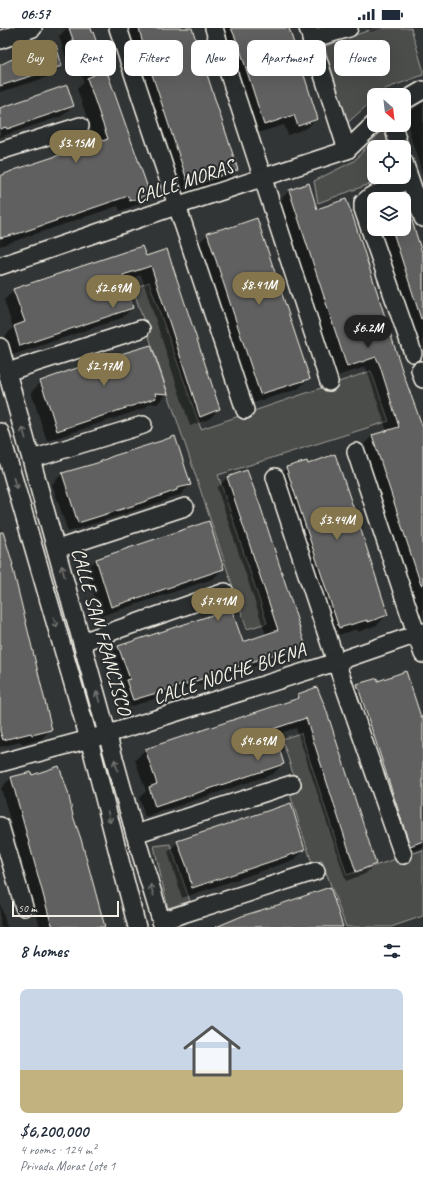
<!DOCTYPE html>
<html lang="en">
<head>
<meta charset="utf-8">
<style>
  :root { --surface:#fff; --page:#f2f2f3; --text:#1f2937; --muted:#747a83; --line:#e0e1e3; --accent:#84754c }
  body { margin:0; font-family:Caveat,sans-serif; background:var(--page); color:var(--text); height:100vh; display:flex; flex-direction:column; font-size:15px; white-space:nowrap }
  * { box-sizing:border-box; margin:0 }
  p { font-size:13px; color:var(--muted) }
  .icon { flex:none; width:22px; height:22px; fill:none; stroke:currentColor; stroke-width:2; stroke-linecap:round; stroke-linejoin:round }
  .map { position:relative; height:899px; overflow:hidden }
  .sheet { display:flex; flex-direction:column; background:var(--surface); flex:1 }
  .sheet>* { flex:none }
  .top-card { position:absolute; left:12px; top:12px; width:399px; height:36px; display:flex; gap:8px }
  .needle { width:26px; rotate:152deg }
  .fabs { position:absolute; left:367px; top:60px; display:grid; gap:8px }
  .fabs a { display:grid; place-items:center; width:44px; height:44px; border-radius:8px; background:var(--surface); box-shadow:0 4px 16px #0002; font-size:20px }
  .scale { position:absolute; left:12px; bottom:10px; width:107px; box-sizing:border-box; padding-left:4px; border:2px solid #f4f1e8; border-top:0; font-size:11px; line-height:14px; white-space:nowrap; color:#f4f1e8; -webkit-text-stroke:3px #2a2d2e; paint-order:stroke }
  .price { position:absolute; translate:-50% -34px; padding:0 9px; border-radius:14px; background:var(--accent); color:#fff; font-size:13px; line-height:26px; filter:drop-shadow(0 1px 2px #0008) }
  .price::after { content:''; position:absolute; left:50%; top:24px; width:12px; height:9px; margin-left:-6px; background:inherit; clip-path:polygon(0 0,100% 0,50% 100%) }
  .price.active { background:#222; color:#fff }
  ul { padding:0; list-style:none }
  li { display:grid; align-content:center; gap:8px; height:212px; padding:0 20px }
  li+li { border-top:1px solid var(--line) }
  li span { display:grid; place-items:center; height:124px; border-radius:8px; color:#555 }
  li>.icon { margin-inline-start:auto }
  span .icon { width:72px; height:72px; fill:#fffc; stroke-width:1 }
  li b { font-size:17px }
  h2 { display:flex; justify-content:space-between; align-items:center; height:48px; padding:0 20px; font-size:17px }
  .chip { padding:0 14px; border-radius:8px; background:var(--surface); box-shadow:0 4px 16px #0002; font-size:14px; line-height:36px }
  .chip.active { background:var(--accent); color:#fff }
  .status { display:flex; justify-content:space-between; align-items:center; height:28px; padding:0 20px; background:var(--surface); direction:ltr }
  .status svg { height:11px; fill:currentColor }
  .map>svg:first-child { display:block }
  .green { fill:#4b4d4c; stroke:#a09f9a }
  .shadow { fill:#0007 }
  .building { fill:#5f605f; stroke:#f4f1e8 }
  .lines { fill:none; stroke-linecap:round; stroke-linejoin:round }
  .minor-casing { stroke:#f4f1e8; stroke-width:20 }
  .minor { stroke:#2a2d2e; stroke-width:17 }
  .oneway { stroke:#71726f }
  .labels { text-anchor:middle; stroke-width:4; stroke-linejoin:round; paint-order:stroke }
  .street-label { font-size:20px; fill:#f4f1e8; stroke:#2a2d2e }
</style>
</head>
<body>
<div class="status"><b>06:57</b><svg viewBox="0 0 49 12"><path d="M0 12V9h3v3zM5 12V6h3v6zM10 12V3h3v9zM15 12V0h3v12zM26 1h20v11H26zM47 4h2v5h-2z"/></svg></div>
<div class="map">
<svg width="423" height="899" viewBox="0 0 423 899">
  <rect width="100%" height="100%" fill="#323535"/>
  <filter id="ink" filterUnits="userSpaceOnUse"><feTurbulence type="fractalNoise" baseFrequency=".025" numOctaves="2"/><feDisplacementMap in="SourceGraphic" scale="8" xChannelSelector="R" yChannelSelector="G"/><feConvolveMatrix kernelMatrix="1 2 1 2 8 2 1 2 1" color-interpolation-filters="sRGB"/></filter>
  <g filter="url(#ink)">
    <g class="green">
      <path d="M375,0H411L423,41V47L385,61L379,67H374V71L344,98L320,20Z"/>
      <path d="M384,100L389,119H374V149H389L318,175L314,153L354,133Z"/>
      <path d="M149,254L201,401L371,343L389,393L218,447L267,595L247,601L133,261Z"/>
      <path d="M301,705L347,847L423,822V888L391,899H346L322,833L312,835L289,763L298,761L282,711Z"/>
      <path d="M170,816L190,873L168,880L154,818Z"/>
    </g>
    <g class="shadow">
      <path d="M67,0H91L149,166L139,176L120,183L118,178L0,218V148L96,116L77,61L84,54L79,39L70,42L59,8Z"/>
      <path d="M124,0H190L237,142L227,152L179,167Z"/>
      <path d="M220,0H288L317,90L307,100L288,107L284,97L254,106Z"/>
      <path d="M368,0H384L370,4Z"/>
      <path d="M55,19L61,38L51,48L0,64V37Z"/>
      <path d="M422,75H423V147L411,111L406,89L416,79Z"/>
      <path d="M73,78L62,88L0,109V81Z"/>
      <path d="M289,163L317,182L352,189L423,405V592L420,593L362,418L372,408L387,403L366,339L337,348L279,173Z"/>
      <path d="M404,196L423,231V338L381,210L390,201H404Z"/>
      <path d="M228,201L308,351L298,361L250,376L198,216L208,206Z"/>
      <path d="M167,222L219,381L209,391L190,398L141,247L124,253L132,280L122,290L10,328L4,309L13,300L4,272L14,262L145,229Z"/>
      <path d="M151,318L167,366L157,376L150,375L145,380L47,413L31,364L41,354Z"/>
      <path d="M97,436L190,457L180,467L168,470L166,472L121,487L68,504L52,456L62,446Z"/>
      <path d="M287,440L387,587L377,597L358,604L357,601L329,610L277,450Z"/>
      <path d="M227,450L305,619L295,629L276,636L274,632L123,681L116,663L120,659L109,628L119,618L243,615L266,607L217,460Z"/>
      <path d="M208,495L223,541L213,551L101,588L86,542L96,532Z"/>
      <path d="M0,498L12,536L51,701L41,711L22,717L21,714L0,719Z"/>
      <path d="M377,652L378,654L423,699V820L400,827L347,667L357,657Z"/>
      <path d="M316,660L375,836L365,846L346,853L296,700L274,707L283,736L273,746L145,789L139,770L146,763L135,732L145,722L292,674L298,667Z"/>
      <path d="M11,750L72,788L104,899H40L1,760Z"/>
      <path d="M178,814L304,822L294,832L182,870L168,824Z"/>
      <path d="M0,875L7,899H0Z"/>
    </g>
    <g class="building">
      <path d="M69,0H91L92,4H93L150,166L130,173L128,168L20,205L0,210V148L14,142L108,111L87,50L94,47L89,30L80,32Z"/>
      <path d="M139,0H192L238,142L189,158L145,25Z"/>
      <path d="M231,0H289L318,91L298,98L294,87L264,97L239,18Z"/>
      <path d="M56,17L62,38L0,58V37L10,32Z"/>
      <path d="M67,57L74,78L7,101L6,99L0,101V80Z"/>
      <path d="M309,155L317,181L346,171L353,189L404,348L423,400V556L421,557L372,407L399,399L380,338L376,329L347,339L289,162Z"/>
      <path d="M404,177H407L423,228V290L421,291L392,201H404Z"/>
      <path d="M257,190L310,351L260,366L207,205L228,199V200Z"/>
      <path d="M142,218L146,228L167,221L220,381L200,389L151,238L123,247L133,280L20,318L14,298L25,294L13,261Z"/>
      <path d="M151,317L168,366L155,365L156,370L57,403L51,383L40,353L97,333Z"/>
      <path d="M175,408L191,457L177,460V462L132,478L78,495L62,445L97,435L113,428L161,413Z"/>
      <path d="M335,426L360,499L388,587L368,594L367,592L339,600L286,439L307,433L308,436Z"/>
      <path d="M247,442L260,477L306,619L286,626L284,623L190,655L133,672L126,652L130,651L118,618L218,585L231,580L243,614L278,602L227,449Z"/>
      <path d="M209,493L224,541L111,579L96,531Z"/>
      <path d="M0,504H3L4,507L13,537H12L52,702L32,707L31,705L3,712L0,703Z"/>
      <path d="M406,643L421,689H423V813L410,818L357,656L378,650V653Z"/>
      <path d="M317,659L326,681L376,836L356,844L306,690L273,701L284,736L155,779L149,759L157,756L145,721L299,670L298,666Z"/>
      <path d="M59,738L68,764L73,788L81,811L105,899H53L49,888L11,749L31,744L32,747Z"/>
      <path d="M291,775L305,822L192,860L187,839L177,813Z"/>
      <path d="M330,859L343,899H216L242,888L284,875Z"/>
    </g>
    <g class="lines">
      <defs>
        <g id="minor">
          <path d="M118,0L245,382"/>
          <path d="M214,0L329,354"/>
          <path d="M308,0L347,122"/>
          <path d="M311,11L349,0"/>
          <path d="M0,12L33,0"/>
          <path d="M404,73L423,62"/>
          <path d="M393,97L399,119"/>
          <path d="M0,123L80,98"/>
          <path d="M404,134L423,190"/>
          <path d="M409,152L371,168L363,175V181L413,325"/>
          <path d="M0,238L176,178L347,122L374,96"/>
          <path d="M0,319L135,806L163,899"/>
          <path d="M420,342L423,351"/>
          <path d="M7,344L141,301"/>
          <path d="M0,404L89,711L137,899"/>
          <path d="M356,424L423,626"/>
          <path d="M32,431L143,397"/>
          <path d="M275,449L336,634L403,827"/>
          <path d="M57,521L185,479"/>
          <path d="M82,614L225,564"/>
          <path d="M0,735L108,706L336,634L423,604"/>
          <path d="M0,798L24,879"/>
          <path d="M135,806L292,756"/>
          <path d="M161,893L316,843"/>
        </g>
      </defs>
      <use href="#minor" class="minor-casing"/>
      <use href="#minor" class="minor"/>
    </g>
    <defs><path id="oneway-shaft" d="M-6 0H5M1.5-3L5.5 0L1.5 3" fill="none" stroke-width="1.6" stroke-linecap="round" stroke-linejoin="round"/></defs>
    <g class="oneway">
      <use href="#oneway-shaft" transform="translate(24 405) rotate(-106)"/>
      <use href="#oneway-shaft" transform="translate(15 455) rotate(74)"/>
      <use href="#oneway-shaft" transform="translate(63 543) rotate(-105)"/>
      <use href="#oneway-shaft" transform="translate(55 594) rotate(74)"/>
      <use href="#oneway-shaft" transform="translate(98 669) rotate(-106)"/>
      <use href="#oneway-shaft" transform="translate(116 737) rotate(-105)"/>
      <use href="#oneway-shaft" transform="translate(109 789) rotate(76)"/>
      <use href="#oneway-shaft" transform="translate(152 862) rotate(-107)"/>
    </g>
  </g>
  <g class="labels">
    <g class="street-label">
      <text transform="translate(184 153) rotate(-18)" y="7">CALLE MORAS</text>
      <text transform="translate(102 603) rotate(74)" y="7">CALLE SAN FRANCISCO</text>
      <text transform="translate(229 645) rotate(-18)" y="7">CALLE NOCHE BUENA</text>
    </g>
  </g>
</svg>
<div class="fabs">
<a><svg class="needle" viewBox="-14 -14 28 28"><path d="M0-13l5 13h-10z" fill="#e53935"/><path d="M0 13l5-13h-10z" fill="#747a83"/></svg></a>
<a><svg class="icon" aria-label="locate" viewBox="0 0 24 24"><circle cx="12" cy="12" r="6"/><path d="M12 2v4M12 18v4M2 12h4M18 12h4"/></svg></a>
<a><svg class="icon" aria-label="layers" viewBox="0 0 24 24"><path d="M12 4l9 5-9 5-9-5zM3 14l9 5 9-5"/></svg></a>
</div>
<div class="scale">50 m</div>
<b class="price" style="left:76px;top:136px">$3.15M</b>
<b class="price" style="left:259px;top:278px">$8.41M</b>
<b class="price" style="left:113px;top:281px">$2.69M</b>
<b class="price active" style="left:368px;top:321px">$6.2M</b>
<b class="price" style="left:104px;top:359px">$2.17M</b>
<b class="price" style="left:337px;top:513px">$3.44M</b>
<b class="price" style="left:218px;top:594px">$7.41M</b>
<b class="price" style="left:258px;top:734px">$4.69M</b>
<div class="top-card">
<a class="chip active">Buy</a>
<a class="chip">Rent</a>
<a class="chip">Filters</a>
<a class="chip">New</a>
<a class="chip">Apartment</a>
<a class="chip">House</a>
</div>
</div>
<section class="sheet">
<h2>8 homes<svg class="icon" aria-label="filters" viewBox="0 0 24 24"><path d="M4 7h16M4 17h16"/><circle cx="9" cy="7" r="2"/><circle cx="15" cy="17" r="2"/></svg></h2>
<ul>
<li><span style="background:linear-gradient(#c9d6e8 65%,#c2b280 0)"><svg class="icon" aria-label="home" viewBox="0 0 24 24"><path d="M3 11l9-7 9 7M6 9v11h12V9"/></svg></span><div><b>$6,200,000</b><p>4 rooms · 124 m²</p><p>Privada Moras Lote 1</p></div></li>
</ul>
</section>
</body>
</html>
